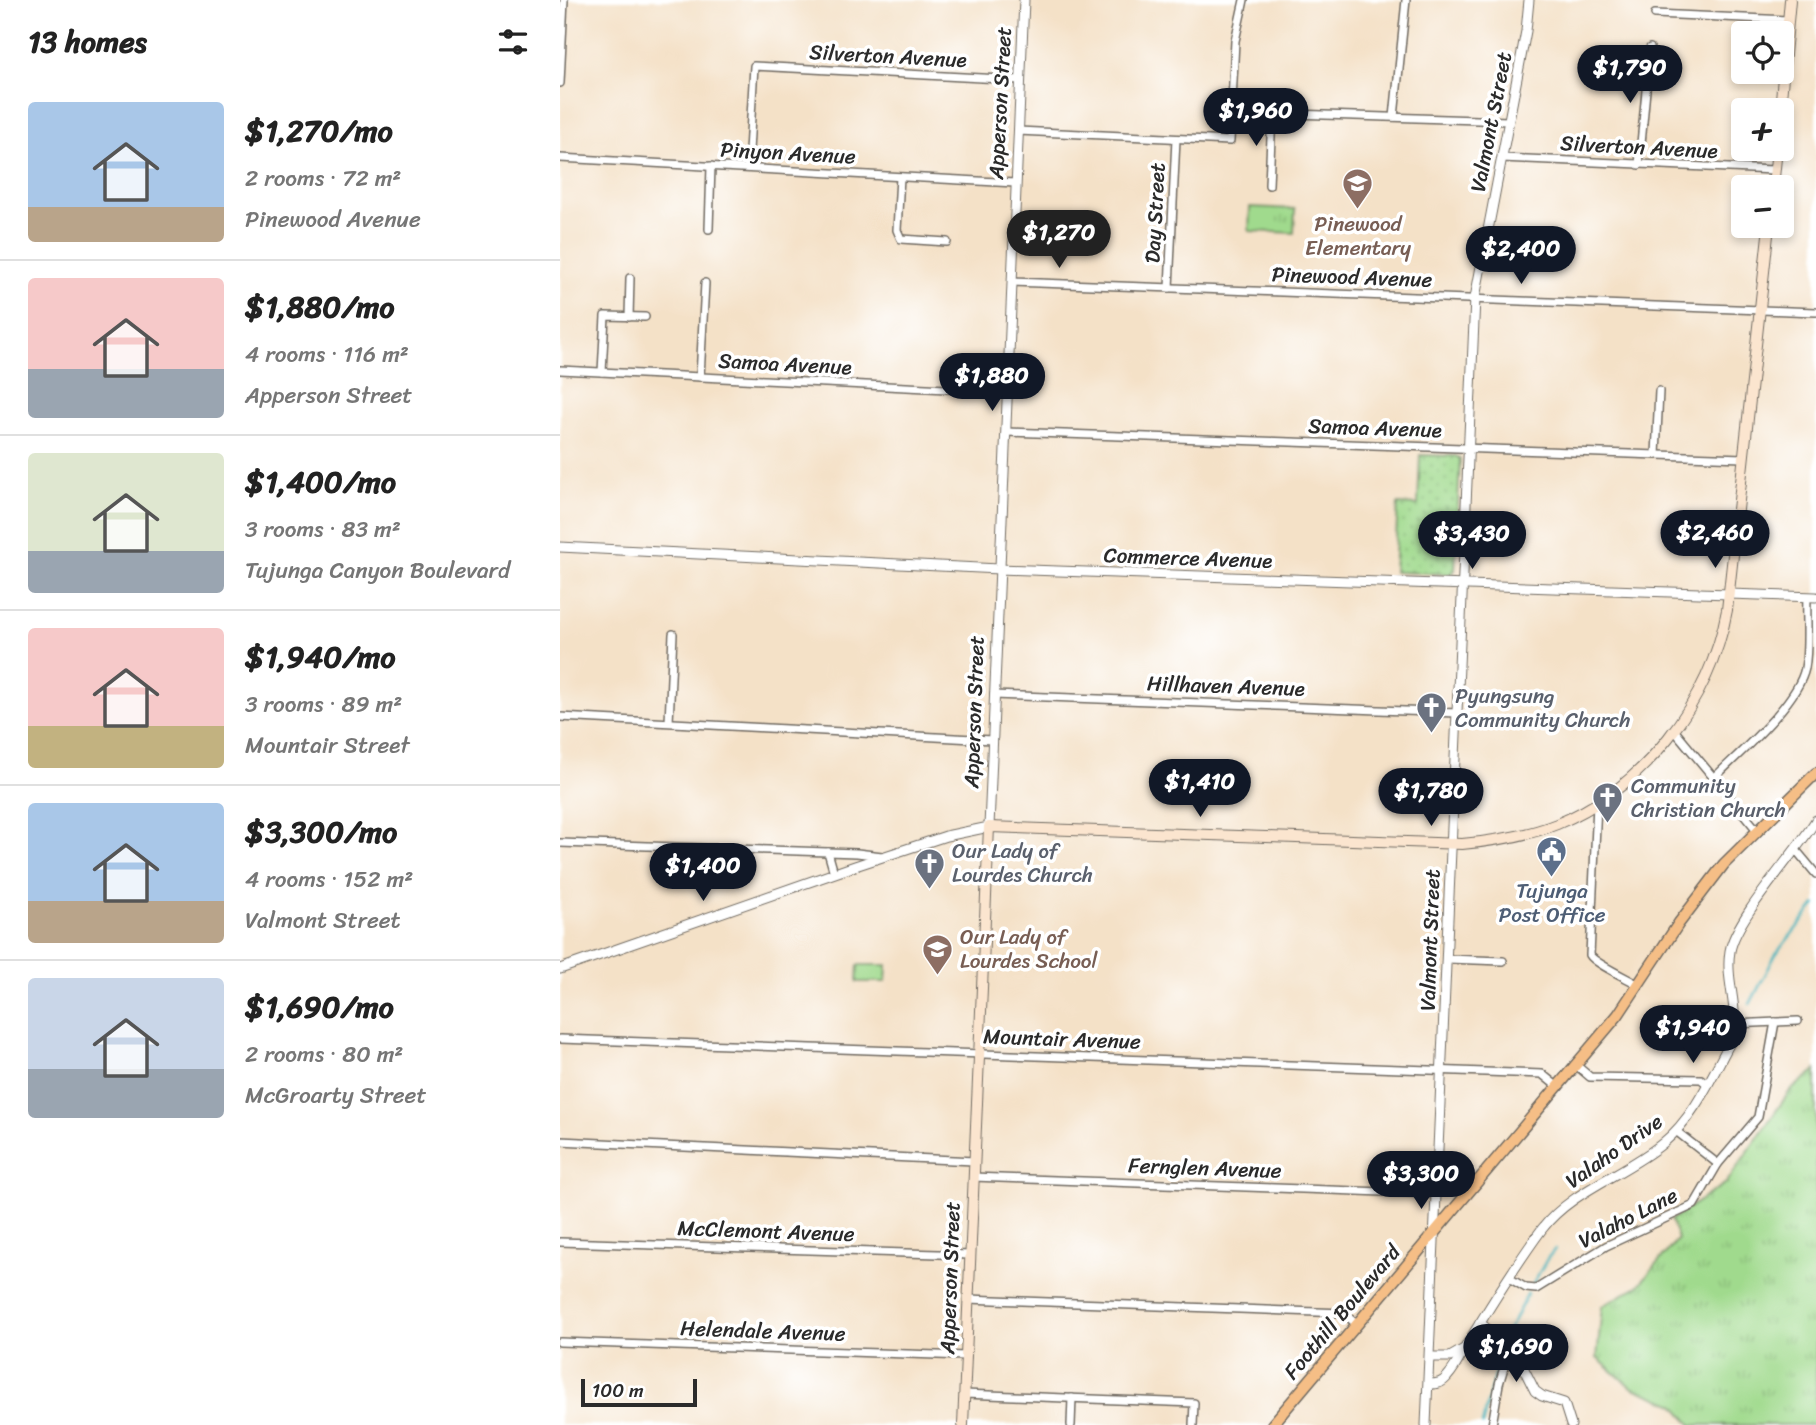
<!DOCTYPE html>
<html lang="en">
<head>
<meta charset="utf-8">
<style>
  :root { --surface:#fff; --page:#f6f6f6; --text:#222; --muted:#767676; --line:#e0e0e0; --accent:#111827 }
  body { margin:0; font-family:Sriracha,sans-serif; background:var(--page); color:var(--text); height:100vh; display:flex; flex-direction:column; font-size:26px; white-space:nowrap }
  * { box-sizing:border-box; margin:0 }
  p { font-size:23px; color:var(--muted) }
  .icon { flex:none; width:38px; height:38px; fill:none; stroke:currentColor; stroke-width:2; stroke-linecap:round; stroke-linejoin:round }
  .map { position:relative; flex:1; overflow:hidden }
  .panel { display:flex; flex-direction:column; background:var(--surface); width:560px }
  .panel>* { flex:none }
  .tools { position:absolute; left:1171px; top:21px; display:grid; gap:14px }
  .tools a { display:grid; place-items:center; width:63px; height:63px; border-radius:7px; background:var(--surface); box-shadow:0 4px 10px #0003; font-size:35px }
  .scale { position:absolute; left:21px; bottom:18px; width:116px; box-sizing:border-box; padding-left:7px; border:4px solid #2b2b2b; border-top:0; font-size:19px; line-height:24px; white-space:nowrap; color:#2b2b2b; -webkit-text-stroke:5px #fff; paint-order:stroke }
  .price { position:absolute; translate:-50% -60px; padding:0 16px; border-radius:24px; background:var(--accent); color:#fff; font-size:23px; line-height:46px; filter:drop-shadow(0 2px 4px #0008) }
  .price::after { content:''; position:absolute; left:50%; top:42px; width:21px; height:16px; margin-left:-10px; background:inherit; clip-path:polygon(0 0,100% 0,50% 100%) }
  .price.on { background:#222; color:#fff }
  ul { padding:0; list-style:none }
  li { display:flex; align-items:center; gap:21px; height:175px; padding:0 28px }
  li+li { border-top:2px solid var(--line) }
  li span { display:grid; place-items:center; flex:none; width:196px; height:140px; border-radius:7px; color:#555 }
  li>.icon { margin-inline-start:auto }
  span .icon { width:84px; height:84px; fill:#fffc; stroke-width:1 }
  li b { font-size:30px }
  h2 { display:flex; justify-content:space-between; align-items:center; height:84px; padding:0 28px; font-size:30px }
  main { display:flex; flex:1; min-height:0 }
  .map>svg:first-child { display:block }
  .grass { fill:url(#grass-tufts); stroke:#66825c; stroke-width:2 }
  .park { fill:url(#park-dots); stroke:#66825c; stroke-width:2 }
  .pitch { fill:#a0da8d; stroke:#66825c; stroke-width:2 }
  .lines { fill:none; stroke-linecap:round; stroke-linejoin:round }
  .stream { stroke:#45b4be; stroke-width:2.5 }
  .minor-casing { stroke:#716b62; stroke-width:10 }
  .tertiary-casing { stroke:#716b62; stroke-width:11 }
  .secondary-casing { stroke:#716b62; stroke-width:12 }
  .primary-casing { stroke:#716b62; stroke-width:13 }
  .minor { stroke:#fff; stroke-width:7 }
  .tertiary { stroke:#fff; stroke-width:9 }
  .secondary { stroke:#fbe5cf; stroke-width:10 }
  .primary { stroke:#f5be86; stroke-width:10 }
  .labels { text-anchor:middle; stroke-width:7; stroke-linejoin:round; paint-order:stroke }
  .street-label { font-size:21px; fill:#2b2b2b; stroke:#fff }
  .education-label { font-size:21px; fill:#785e54; stroke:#fff }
  .worship-label { font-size:21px; fill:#5b616d; stroke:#fff; text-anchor:start }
  .service-label { font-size:21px; fill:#4e5e75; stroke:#fff }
</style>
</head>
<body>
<main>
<section class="panel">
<h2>13 homes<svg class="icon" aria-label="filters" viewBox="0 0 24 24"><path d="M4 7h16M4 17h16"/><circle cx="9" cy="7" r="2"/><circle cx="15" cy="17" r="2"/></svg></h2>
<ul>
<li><span style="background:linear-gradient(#a9c7e8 75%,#b9a48a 0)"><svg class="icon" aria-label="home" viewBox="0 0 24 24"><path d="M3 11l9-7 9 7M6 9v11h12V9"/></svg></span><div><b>$1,270/mo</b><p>2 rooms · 72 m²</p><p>Pinewood Avenue</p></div></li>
<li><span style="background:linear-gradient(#f6c9c9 65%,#9aa5b1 0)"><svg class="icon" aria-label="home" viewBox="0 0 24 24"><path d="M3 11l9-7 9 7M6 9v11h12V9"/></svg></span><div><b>$1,880/mo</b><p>4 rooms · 116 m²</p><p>Apperson Street</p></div></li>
<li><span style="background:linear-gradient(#dfe7d0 70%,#9aa5b1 0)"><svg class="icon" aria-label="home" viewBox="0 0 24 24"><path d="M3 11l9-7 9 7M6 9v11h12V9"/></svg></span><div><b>$1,400/mo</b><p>3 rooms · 83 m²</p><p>Tujunga Canyon Boulevard</p></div></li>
<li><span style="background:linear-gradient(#f6c9c9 70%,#c2b280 0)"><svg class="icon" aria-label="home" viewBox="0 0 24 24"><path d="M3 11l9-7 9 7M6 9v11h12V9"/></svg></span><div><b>$1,940/mo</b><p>3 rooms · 89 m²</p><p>Mountair Street</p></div></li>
<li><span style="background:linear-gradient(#a9c7e8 70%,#b9a48a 0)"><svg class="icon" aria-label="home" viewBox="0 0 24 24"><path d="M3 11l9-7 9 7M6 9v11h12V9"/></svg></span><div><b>$3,300/mo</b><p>4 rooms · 152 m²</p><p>Valmont Street</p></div></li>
<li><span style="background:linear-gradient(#c9d6e8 65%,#9aa5b1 0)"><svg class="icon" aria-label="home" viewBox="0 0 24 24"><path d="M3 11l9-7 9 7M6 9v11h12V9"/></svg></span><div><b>$1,690/mo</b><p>2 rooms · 80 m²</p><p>McGroarty Street</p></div></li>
</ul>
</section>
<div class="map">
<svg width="1256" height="1425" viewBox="0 0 1256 1425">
  <defs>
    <pattern id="grass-tufts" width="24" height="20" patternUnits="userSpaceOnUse" patternTransform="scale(1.75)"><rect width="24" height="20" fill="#a0da8d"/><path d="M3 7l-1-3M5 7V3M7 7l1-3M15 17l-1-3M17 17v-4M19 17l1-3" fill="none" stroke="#8abb7a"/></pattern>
    <pattern id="park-dots" width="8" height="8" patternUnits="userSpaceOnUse" patternTransform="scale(1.75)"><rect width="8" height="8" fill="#a0da8d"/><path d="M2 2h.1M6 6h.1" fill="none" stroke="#8abb7a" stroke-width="1.8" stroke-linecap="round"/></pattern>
  </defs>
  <rect width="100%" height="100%" fill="#fff"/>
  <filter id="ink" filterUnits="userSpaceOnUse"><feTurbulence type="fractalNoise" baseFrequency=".0143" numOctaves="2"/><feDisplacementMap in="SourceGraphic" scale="14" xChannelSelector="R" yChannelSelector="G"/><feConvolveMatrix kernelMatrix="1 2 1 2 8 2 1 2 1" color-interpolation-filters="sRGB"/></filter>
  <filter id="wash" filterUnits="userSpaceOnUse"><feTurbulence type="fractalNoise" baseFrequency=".00686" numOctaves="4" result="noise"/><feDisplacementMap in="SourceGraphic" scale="28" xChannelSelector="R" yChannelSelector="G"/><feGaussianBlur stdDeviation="1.57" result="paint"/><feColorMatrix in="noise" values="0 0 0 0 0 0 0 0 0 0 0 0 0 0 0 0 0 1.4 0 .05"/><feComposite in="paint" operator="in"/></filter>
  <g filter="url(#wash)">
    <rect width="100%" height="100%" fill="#f4e1c7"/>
    <g class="grass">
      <path d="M690,207L735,209L734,233L689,231Z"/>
      <path d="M1256,1070V1425H1132L1115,1405L1071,1387L1037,1358L1042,1306L1078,1286L1118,1239L1111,1220L1166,1183L1230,1091Z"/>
    </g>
    <path class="park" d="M860,455L896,456L900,459L895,570L891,574L834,572L838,504L858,505Z"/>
    <path class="pitch" d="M298,965H327L326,982H297Z"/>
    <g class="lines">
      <g class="stream">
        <path d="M1190,1004L1216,954L1256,904"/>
        <path d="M973,1284L987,1259L995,1249"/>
        <path d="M947,1333L968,1293"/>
        <path d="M922,1425L941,1349"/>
      </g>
    </g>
  </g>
  <g filter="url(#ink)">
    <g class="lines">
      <defs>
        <g id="minor">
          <path d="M1095,14L1228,20"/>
          <path d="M0,83L4,0"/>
          <path d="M672,112L949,121"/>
          <path d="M834,117L846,0"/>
          <path d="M458,131L670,141L675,41L684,0"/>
          <path d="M0,158L455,183"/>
          <path d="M942,158L1214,170"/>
          <path d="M1079,165L1090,48"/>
          <path d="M188,168L194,66L460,80"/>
          <path d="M340,177L337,230L341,239L387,242"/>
          <path d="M709,185L712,113"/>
          <path d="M149,229L151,166"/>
          <path d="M452,282L1256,312"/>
          <path d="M609,288L616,139"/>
          <path d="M69,317L70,278"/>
          <path d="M0,370L448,392"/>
          <path d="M42,372L45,316L85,317"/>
          <path d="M140,377L145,283"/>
          <path d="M446,432L1183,458"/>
          <path d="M1096,455L1099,391"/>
          <path d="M434,695L897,713"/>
          <path d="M0,717L432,740"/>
          <path d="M109,722L113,634"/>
          <path d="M1114,730L1197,830"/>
          <path d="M1154,778C1179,753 1238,703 1245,668C1249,646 1246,620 1247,597"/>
          <path d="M1037,804L1030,955C1034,963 1069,979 1079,985"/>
          <path d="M0,843L297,853L322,856"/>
          <path d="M1236,850L1256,874"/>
          <path d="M268,852L274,873"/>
          <path d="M887,959L943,961"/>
          <path d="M1174,1024L1238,1021"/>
          <path d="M0,1039L982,1074L998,1087"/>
          <path d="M1016,1065L1030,1077L1141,1079L1147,1084"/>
          <path d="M1116,1131L1158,1164"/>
          <path d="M0,1141L414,1161"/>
          <path d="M413,1177L877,1194"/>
          <path d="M0,1242L410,1255"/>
          <path d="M949,1278L966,1288L976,1289L1046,1246L1134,1205L1158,1164L1198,1117L1215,1022"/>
          <path d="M408,1299L784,1313L796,1324"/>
          <path d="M0,1342L406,1356"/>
          <path d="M404,1394L634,1403L633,1425"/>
          <path d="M511,1425L512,1398"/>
          <path d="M932,1425L939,1384L950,1348"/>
        </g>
        <g id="tertiary">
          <path d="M0,547L439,569L1256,597"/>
          <path d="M0,969L295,866L386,836L429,827L464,0"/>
          <path d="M920,1323L950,1348L959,1359L975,1391L982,1396L1004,1403L1011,1425"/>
          <path d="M870,1357H890L904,1349"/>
          <path d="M869,1384C877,1384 882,1383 887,1377C898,1365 903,1350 912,1336C934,1300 957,1263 982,1229C1012,1190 1066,1174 1103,1143C1136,1116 1153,1073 1173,1037C1179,1008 1165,979 1170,951C1176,917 1236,853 1256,820"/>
          <path d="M866,1425L915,298L966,31L969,0"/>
        </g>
        <g id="secondary">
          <path d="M1220,110L1230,0"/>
          <path d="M1213,187L1217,149"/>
          <path d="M403,1425L429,827L902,844C934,841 967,836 997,824C1084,788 1150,702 1167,610L1209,226"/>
        </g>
        <path id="primary" d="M712,1425L1058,1015L1119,923L1164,864L1256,773"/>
      </defs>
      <use href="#minor" class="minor-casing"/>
      <use href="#tertiary" class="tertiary-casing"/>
      <use href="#secondary" class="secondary-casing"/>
      <use href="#primary" class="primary-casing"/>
      <use href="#minor" class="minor"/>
      <use href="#tertiary" class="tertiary"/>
      <use href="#secondary" class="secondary"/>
      <use href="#primary" class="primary"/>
    </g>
  </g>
  <defs>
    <symbol id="school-pin" viewBox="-11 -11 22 30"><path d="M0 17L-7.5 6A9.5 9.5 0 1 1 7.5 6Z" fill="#8d6e63" stroke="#fff"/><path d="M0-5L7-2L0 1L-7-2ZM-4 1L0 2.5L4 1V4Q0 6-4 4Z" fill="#fff"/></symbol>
    <symbol id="church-pin" viewBox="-11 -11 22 30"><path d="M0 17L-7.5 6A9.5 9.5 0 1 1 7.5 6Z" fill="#6b7280" stroke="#fff"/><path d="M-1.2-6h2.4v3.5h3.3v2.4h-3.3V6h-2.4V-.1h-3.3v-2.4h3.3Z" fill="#fff"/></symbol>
    <symbol id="civic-pin" viewBox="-11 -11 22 30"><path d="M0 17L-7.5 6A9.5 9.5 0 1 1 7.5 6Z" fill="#5c6f8a" stroke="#fff"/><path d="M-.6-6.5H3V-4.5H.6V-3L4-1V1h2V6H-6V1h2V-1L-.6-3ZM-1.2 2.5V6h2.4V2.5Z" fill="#fff"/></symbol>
  </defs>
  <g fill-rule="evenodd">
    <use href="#school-pin" x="780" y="166" width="35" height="47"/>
    <use href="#church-pin" x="854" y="690" width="35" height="47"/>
    <use href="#church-pin" x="1030" y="780" width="35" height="47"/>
    <use href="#civic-pin" x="974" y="834" width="35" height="47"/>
    <use href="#church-pin" x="352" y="846" width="35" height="47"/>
    <use href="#school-pin" x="360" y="932" width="35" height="47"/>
  </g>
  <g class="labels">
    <g class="street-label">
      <text transform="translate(328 56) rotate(3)" y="7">Silverton Avenue</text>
      <text transform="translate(440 103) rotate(-87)" y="7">Apperson Street</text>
      <text transform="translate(931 122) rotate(-79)" y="7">Valmont Street</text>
      <text transform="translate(1079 147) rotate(3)" y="7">Silverton Avenue</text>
      <text transform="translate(228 153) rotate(3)" y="7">Pinyon Avenue</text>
      <text transform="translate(595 213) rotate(-87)" y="7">Day Street</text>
      <text transform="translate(792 277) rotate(2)" y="7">Pinewood Avenue</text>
      <text transform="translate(225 364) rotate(3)" y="7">Samoa Avenue</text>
      <text transform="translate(815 428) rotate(2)" y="7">Samoa Avenue</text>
      <text transform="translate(628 558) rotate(2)" y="7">Commerce Avenue</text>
      <text transform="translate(666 686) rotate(2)" y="7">Hillhaven Avenue</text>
      <text transform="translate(414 712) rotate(-88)" y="7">Apperson Street</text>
      <text transform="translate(870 940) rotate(-88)" y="7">Valmont Street</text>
      <text transform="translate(502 1039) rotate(2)" y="7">Mountair Avenue</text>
      <text transform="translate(1054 1151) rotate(-35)" y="7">Valaho Drive</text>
      <text transform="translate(645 1168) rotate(2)" y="7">Fernglen Avenue</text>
      <text transform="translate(1068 1218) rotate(-27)" y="7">Valaho Lane</text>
      <text transform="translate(206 1231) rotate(2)" y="7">McClemont Avenue</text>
      <text transform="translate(390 1278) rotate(-88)" y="7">Apperson Street</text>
      <text transform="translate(782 1312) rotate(-50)" y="7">Foothill Boulevard</text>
      <text transform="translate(203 1331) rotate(2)" y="7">Helendale Avenue</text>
    </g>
    <g class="education-label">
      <text x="798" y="231">Pinewood<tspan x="798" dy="24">Elementary</tspan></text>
      <text x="400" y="944" text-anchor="start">Our Lady of<tspan x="400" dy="24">Lourdes School</tspan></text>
    </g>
    <g class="worship-label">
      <text x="895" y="703">Pyungsung<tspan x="895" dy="24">Community Church</tspan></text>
      <text x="1071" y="793">Community<tspan x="1071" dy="24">Christian Church</tspan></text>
      <text x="392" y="858">Our Lady of<tspan x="392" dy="24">Lourdes Church</tspan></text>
    </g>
    <g class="service-label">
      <text x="992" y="898">Tujunga<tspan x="992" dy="24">Post Office</tspan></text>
    </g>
  </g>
</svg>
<div class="tools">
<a><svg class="icon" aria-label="locate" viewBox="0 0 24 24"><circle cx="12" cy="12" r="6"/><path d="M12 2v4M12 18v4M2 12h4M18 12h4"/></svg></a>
<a>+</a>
<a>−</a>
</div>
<div class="scale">100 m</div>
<b class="price" style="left:1070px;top:105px">$1,790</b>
<b class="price" style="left:696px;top:148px">$1,960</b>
<b class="price on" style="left:499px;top:270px">$1,270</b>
<b class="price" style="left:961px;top:286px">$2,400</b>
<b class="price" style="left:432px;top:413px">$1,880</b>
<b class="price" style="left:1155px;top:570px">$2,460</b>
<b class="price" style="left:912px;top:571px">$3,430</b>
<b class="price" style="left:640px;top:819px">$1,410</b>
<b class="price" style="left:871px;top:828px">$1,780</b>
<b class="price" style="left:143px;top:903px">$1,400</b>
<b class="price" style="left:1133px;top:1065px">$1,940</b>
<b class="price" style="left:861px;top:1211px">$3,300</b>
<b class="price" style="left:956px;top:1384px">$1,690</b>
</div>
</main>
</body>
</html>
